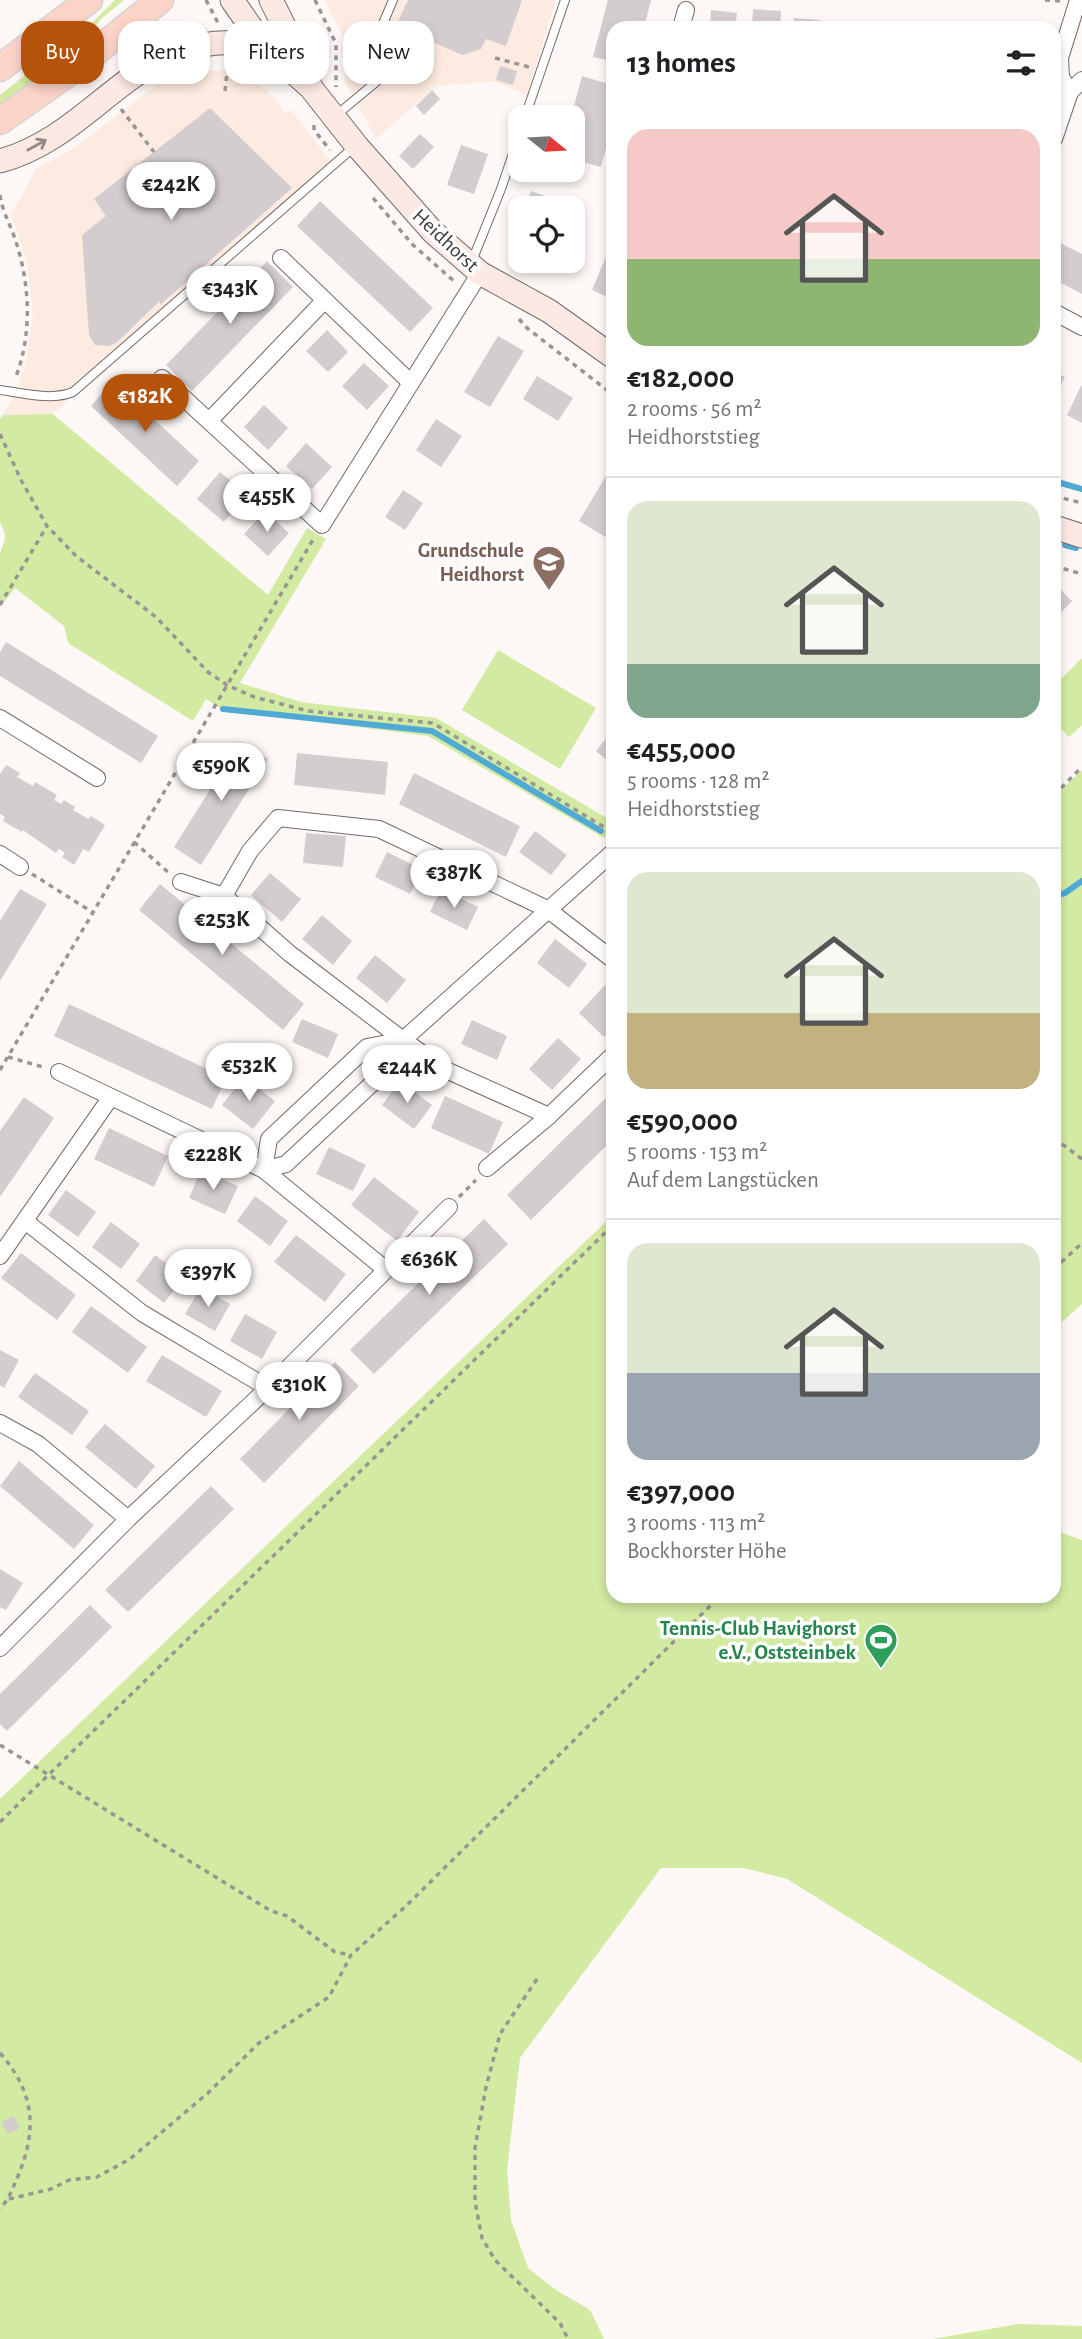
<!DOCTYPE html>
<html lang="en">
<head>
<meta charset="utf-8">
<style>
  :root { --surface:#fff; --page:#f6f6f6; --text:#202124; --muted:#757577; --line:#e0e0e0; --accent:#b45309 }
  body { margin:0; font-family:"Alegreya Sans",sans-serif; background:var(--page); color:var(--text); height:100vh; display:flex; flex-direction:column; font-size:26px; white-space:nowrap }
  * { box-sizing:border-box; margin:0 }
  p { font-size:23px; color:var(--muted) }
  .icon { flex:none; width:38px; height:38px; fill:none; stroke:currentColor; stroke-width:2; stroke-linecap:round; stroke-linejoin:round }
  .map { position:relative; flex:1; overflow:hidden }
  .panel { position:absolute; left:606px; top:21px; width:455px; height:1582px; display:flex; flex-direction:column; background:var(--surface); border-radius:21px; box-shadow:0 4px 10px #0003 }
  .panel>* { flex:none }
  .hud { position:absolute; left:21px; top:21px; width:480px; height:63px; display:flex; gap:14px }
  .needle { width:46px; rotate:108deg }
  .buttons { position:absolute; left:508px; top:105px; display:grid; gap:14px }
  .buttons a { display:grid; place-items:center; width:77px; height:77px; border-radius:14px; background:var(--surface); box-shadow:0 4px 10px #0003; font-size:35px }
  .price { position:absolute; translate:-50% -60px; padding:0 16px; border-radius:24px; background:#fff; color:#222; font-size:23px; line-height:46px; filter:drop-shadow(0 2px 4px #0008) }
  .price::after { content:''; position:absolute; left:50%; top:42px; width:21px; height:16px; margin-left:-10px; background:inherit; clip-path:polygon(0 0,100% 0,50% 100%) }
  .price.selected { background:var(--accent); color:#fff }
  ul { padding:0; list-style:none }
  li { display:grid; align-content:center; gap:14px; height:371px; padding:0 21px }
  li+li { border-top:2px solid var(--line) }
  li span { display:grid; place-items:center; height:217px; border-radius:21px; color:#555 }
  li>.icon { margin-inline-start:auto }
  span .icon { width:126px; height:126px; fill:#fffc; stroke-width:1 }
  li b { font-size:30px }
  h2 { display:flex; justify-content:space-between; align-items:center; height:84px; padding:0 21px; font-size:30px }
  .pill { padding:0 24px; border-radius:21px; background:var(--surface); box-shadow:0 4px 10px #0003; font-size:24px; line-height:63px }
  .pill.selected { background:var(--accent); color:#fff }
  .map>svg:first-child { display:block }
  .commercial { fill:#fdebe1 }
  .green { fill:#d2eaa2 }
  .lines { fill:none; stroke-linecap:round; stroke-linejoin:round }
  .stream { stroke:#4faad6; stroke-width:6 }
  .building { fill:#d3cdcf }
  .lane-casing { stroke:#716c69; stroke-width:10 }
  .street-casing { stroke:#716c69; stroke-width:18 }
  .secondary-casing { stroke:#716c69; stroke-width:25 }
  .primary-casing { stroke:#d4d4d3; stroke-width:29 }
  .path { stroke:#999593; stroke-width:3.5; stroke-dasharray:5 5; stroke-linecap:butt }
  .lane { stroke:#fff; stroke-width:8 }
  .street { stroke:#fff; stroke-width:16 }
  .secondary { stroke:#fde9e3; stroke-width:23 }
  .primary { stroke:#fbd3c7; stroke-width:26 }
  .oneway { stroke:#938986 }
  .labels { text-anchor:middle; stroke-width:7; stroke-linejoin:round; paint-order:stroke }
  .street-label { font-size:21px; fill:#3c3a39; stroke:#fff }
  .education-label { font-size:21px; font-weight:bold; fill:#785e54; stroke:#fff; text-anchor:end }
  .leisure-label { font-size:21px; font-weight:bold; fill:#27864d; stroke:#fff; text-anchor:end }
</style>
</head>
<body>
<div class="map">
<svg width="1082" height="2339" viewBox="0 0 1082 2339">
  <rect width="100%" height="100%" fill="#fdf8f5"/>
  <g class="commercial">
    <path d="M325,0H556L527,95L493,81L436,86L376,139L345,81V41Z"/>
    <path d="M221,70L255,75L254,82L267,90L285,112L291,110L332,163L53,414L3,415L16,392L25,366L33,313L27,263L11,215L36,169L73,149L170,75Z"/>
  </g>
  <g class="green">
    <path d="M115,0H124L102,18L73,53L0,109V95L93,22Z"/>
    <path d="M53,414L268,595L307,528L326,539L240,683L301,702L436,718L612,821V830L604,838L428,736L223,710L206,699L193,721L68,643L64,626L15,588L4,602L0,601C0,589 0,564 0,554C5,538 8,539 0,522V419L3,415Z"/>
    <path d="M498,650L596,708L560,769L462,710Z"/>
    <path d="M1082,658V725L1069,737L1054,721V686Z"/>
    <path d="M1082,770V1304L1054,1329V797Z"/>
    <path d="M612,1216V1596H1054V1530L1082,1540V2063L787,1879L744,1868H661L520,2058L507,2170L511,2220L528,2268L556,2290L590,2310L604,2339H0V1799Z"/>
    <path d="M1018,2324L1082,2326V2339H933Z"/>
  </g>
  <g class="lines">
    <g class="stream">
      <path d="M1054,481L1082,489"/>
      <path d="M1065,545L1076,548"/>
      <path d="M223,709L432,731L601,831"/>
      <path d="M1054,896L1065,893L1082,881"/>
    </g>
  </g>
  <g class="building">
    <path d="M408,0H522L506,46L486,39L481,49L462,55L396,26Z"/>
    <path d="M608,0H651L644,28H612V61L593,57Z"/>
    <path d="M753,9L781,11L780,28H752Z"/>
    <path d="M711,10L737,13L735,28H710Z"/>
    <path d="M794,18L820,20L819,28H793Z"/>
    <path d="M833,22L861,24V28H832Z"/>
    <path d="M500,66L517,71L513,85L496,80Z"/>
    <path d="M582,76L612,85V125L601,167L572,159L571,117Z"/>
    <path d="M432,90L440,99L424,115L416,106Z"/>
    <path d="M210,108L292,188L160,305V301L117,342L110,346L95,345L89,335L82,235L106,216L94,199Z"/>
    <path d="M420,134L434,147L413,169L399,156Z"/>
    <path d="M461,145L488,154L474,194L447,185Z"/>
    <path d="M531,191L563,202L561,208H525Z"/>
    <path d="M320,201L433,308L410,332L297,226Z"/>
    <path d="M1054,240L1082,254V294L1054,279Z"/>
    <path d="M607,254L612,257V299L592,290Z"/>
    <path d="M267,261L293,287L192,391L166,365Z"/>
    <path d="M327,330L348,352L328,372L306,351Z"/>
    <path d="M498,336L524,351L490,407L464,392Z"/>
    <path d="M364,363L389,386L367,410L342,386Z"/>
    <path d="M1054,371L1065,377L1054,399Z"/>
    <path d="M537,376L573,398L558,421L523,399Z"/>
    <path d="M113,381L199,461L177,486L91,406Z"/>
    <path d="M1082,384V423L1067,415Z"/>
    <path d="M264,405L288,428L268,450L244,427Z"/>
    <path d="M436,419L462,436L441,467L416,450Z"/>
    <path d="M306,443L332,467L312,489L286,466Z"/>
    <path d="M612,466V541L579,521Z"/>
    <path d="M220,472L247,495L224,522L197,499Z"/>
    <path d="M403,490L423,503L405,530L385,517Z"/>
    <path d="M265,511L289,533L268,556L244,534Z"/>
    <path d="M1054,583L1072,601L1054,620Z"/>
    <path d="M6,642L158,736L141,763L0,676V652Z"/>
    <path d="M612,731V765L596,751Z"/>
    <path d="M240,742L268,759L201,865L174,847Z"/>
    <path d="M297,753L388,762L385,795L294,785Z"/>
    <path d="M6,765L20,773L17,777L33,786L35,782L57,795L54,800L61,804L64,800L75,807L73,810L88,819L91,816L105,825L89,852L83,849L74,865L62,857L65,853L59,849L56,853L23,830L22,832L3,821L5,817L0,814V774Z"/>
    <path d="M414,773L520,826L506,857L399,804Z"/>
    <path d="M535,831L567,855L551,875L519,852Z"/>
    <path d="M306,833L346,836L343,867L303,863Z"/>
    <path d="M387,852L423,870L410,894L375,877Z"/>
    <path d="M270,873L301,899L282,922L251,895Z"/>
    <path d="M160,884L304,1004L283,1030L139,910Z"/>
    <path d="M20,889L47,904L0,981V921Z"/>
    <path d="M441,889L478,907L467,930L430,912Z"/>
    <path d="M322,915L352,941L333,965L302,939Z"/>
    <path d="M555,939L587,964L569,988L537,963Z"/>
    <path d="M375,955L406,980L387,1003L356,978Z"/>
    <path d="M607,983L612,988V1028L604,1037L579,1013Z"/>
    <path d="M69,1004L226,1078L212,1109L54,1036Z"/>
    <path d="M302,1019L338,1034L328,1058L292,1042Z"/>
    <path d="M472,1020L507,1036L497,1060L461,1044Z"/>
    <path d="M558,1038L581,1059L552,1090L529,1069Z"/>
    <path d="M244,1077L275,1101L253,1129L222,1105Z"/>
    <path d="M400,1081L432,1105L414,1129L382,1105Z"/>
    <path d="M612,1092V1140L531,1220L507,1195Z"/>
    <path d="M445,1096L503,1122L489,1154L431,1128Z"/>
    <path d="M24,1097L54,1118L0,1197V1131Z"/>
    <path d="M109,1128L168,1156L154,1187L94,1159Z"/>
    <path d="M329,1147L366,1165L353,1191L316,1174Z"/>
    <path d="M201,1170L238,1186L225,1214L189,1198Z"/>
    <path d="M374,1177L419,1212L397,1241L351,1205Z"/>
    <path d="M66,1190L96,1212L78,1237L48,1215Z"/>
    <path d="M255,1196L288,1221L270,1246L237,1221Z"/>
    <path d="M484,1219L508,1244L374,1374L350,1350Z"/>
    <path d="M111,1222L140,1244L121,1269L92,1247Z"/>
    <path d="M296,1235L346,1274L325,1302L274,1262Z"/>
    <path d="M21,1253L76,1295L57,1320L1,1278Z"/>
    <path d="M155,1255L184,1277L164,1303L136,1281Z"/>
    <path d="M201,1287L230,1304L215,1331L185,1314Z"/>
    <path d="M91,1306L147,1347L128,1373L72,1332Z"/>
    <path d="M245,1314L277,1332L262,1359L230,1341Z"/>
    <path d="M0,1350L19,1360L4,1388L0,1385Z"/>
    <path d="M162,1355L222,1391L206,1417L146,1381Z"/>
    <path d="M335,1362L359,1386L264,1483L240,1459Z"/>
    <path d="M35,1373L89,1411L72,1435L18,1397Z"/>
    <path d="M105,1424L155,1466L136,1489L85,1447Z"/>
    <path d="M19,1461L94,1525L74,1549L0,1486Z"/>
    <path d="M211,1486L234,1509L128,1612L105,1590Z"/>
    <path d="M0,1569L23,1583L6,1610L0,1607Z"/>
    <path d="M90,1605L112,1627L7,1731L0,1724V1694Z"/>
    <path d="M14,2116L20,2128L8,2134L1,2122Z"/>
  </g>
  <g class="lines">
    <defs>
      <g id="lane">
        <path d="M334,117L387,73L382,26L393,0"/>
        <path d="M525,117L565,0"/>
        <path d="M472,261L501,189L520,133"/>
        <path d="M0,390C23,393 51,401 73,392L354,147"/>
      </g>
      <g id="street">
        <path d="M681,28L686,10"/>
        <path d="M1070,92L1061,77L1060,58L1078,0"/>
        <path d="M1054,139L1070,92L1082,80"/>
        <path d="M281,258L411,383"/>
        <path d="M1054,312L1082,327"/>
        <path d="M162,378L322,525L480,273"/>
        <path d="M209,421L324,301"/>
        <path d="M0,718L97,778"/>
        <path d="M0,854L20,867"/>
        <path d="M181,882L224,896L289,953L403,1040L446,1070L549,1116"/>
        <path d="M224,896L250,851L278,818L379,829L547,909L612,959"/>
        <path d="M403,1040L367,1047L269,1139L264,1170L286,1164L391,1066L403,1040L612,853"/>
        <path d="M59,1072L264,1170L385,1269"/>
        <path d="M487,1168L549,1116L612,1056"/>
        <path d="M25,1221L142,1313L268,1388"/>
        <path d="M0,1256L111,1097"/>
        <path d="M0,1423L38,1444L128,1519"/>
        <path d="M0,1648L128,1519L268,1388L449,1207"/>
      </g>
      <g id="secondary">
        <path d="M232,0L264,46L311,88L356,145L433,232L480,273L549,311L612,356"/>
        <path d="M271,0L297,52L310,85"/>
        <path d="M0,161C101,134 139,21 264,46"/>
        <path d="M1054,527L1082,536"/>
      </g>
      <g id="primary">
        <path d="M0,68L89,0"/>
        <path d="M0,121L77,67L160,0"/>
      </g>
    </defs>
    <use href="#lane" class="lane-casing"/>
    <use href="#street" class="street-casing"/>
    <use href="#secondary" class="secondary-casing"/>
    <use href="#primary" class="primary-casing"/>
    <g class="path">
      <path d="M206,0L218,23"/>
      <path d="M315,0L336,44V87"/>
      <path d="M1045,0L1062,1"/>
      <path d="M495,58L529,67"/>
      <path d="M225,91L228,63"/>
      <path d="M121,109L154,152"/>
      <path d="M314,125V130L330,150"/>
      <path d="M0,195C2,210 9,222 14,236C30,281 33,334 15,379"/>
      <path d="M373,198L413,245L455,282"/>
      <path d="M519,319L527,328L612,394"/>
      <path d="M0,434L21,480L47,526L76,556L156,617L208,672L227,685L254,697L308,711L433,723L612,832"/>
      <path d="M1054,496L1082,503"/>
      <path d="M1054,566L1082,574"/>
      <path d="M0,605L47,526"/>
      <path d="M1054,795L1082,767"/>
      <path d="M134,842L169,873"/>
      <path d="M32,874L92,912"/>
      <path d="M8,1057L43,1067"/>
      <path d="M0,1070L314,538"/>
      <path d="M1054,1138L1082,1159"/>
      <path d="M459,1197L476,1180"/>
      <path d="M1054,1269L1082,1243"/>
      <path d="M0,1745L271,1911L287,1916L335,1952L351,1955"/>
      <path d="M0,1822L612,1226"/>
      <path d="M537,1979L500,2034L486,2087L475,2148V2202L482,2238L495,2260L560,2323L568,2339"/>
      <path d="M0,2053C34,2092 38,2128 18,2176C13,2188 9,2199 0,2209"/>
      <path d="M9,2199L51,2189L69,2180L97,2177L130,2159L208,2093L259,2043L329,1997L351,1955L406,1906L720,1596"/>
    </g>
    <use href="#lane" class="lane"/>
    <use href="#street" class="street"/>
    <use href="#secondary" class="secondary"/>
    <use href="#primary" class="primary"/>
  </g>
  <defs><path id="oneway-shaft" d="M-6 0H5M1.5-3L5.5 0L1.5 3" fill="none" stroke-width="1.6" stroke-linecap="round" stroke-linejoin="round" transform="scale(1.75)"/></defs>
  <use class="oneway" href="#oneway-shaft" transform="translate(37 145) rotate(-29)"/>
  <defs>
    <symbol id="school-pin" viewBox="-11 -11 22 30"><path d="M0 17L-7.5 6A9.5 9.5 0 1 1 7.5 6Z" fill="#8d6e63" stroke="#fff"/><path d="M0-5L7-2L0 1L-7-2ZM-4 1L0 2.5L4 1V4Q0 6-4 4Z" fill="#fff"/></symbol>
    <symbol id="stadium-pin" viewBox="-11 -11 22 30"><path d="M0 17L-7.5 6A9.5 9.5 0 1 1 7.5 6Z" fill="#2e9e5b" stroke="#fff"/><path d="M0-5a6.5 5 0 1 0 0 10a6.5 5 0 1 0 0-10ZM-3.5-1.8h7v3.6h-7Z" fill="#fff"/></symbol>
  </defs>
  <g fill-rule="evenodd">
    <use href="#school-pin" x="530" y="543" width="38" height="52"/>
    <use href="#stadium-pin" x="862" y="1621" width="38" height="52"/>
  </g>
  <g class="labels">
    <g class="street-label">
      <text transform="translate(446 240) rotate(43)" y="7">Heidhorst</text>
    </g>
    <g class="education-label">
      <text x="524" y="557">Grundschule<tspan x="524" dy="24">Heidhorst</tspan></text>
    </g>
    <g class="leisure-label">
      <text x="856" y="1635">Tennis-Club Havighorst<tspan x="856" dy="24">e.V., Oststeinbek</tspan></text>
    </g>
  </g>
</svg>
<div class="buttons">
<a><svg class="needle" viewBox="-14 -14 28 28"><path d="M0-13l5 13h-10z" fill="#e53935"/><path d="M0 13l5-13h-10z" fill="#757577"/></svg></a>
<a><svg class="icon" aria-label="locate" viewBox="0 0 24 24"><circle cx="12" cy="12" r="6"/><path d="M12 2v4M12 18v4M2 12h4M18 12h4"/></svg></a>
</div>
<b class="price" style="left:171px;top:222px">€242K</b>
<b class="price" style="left:230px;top:326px">€343K</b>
<b class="price selected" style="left:145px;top:434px">€182K</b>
<b class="price" style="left:267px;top:534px">€455K</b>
<b class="price" style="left:221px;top:803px">€590K</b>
<b class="price" style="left:454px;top:910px">€387K</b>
<b class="price" style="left:222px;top:957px">€253K</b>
<b class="price" style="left:249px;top:1103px">€532K</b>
<b class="price" style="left:407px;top:1105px">€244K</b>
<b class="price" style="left:213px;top:1192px">€228K</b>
<b class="price" style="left:429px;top:1297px">€636K</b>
<b class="price" style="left:208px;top:1309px">€397K</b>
<b class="price" style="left:299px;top:1422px">€310K</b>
<div class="hud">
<a class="pill selected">Buy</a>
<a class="pill">Rent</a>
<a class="pill">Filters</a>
<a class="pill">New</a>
</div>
<section class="panel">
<h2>13 homes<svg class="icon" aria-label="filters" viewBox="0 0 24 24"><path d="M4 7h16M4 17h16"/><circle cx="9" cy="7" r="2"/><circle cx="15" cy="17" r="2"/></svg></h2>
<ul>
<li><span style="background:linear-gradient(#f6c9c9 60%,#8fb573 0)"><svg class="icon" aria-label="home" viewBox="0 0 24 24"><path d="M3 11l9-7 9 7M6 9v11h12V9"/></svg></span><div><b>€182,000</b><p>2 rooms · 56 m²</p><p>Heidhorststieg</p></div></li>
<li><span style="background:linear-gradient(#dfe7d0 75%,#7fa58c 0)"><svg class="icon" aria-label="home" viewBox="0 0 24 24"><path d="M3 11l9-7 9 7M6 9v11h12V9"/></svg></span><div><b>€455,000</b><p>5 rooms · 128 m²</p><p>Heidhorststieg</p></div></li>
<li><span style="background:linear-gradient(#dfe7d0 65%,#c2b280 0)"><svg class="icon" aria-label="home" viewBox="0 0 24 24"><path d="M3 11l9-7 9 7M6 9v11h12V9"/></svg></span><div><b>€590,000</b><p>5 rooms · 153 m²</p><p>Auf dem Langstücken</p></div></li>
<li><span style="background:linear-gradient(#dfe7d0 60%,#9aa5b1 0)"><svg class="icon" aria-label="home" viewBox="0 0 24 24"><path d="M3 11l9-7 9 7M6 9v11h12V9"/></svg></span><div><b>€397,000</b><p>3 rooms · 113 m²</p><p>Bockhorster Höhe</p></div></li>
</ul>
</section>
</div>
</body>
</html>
